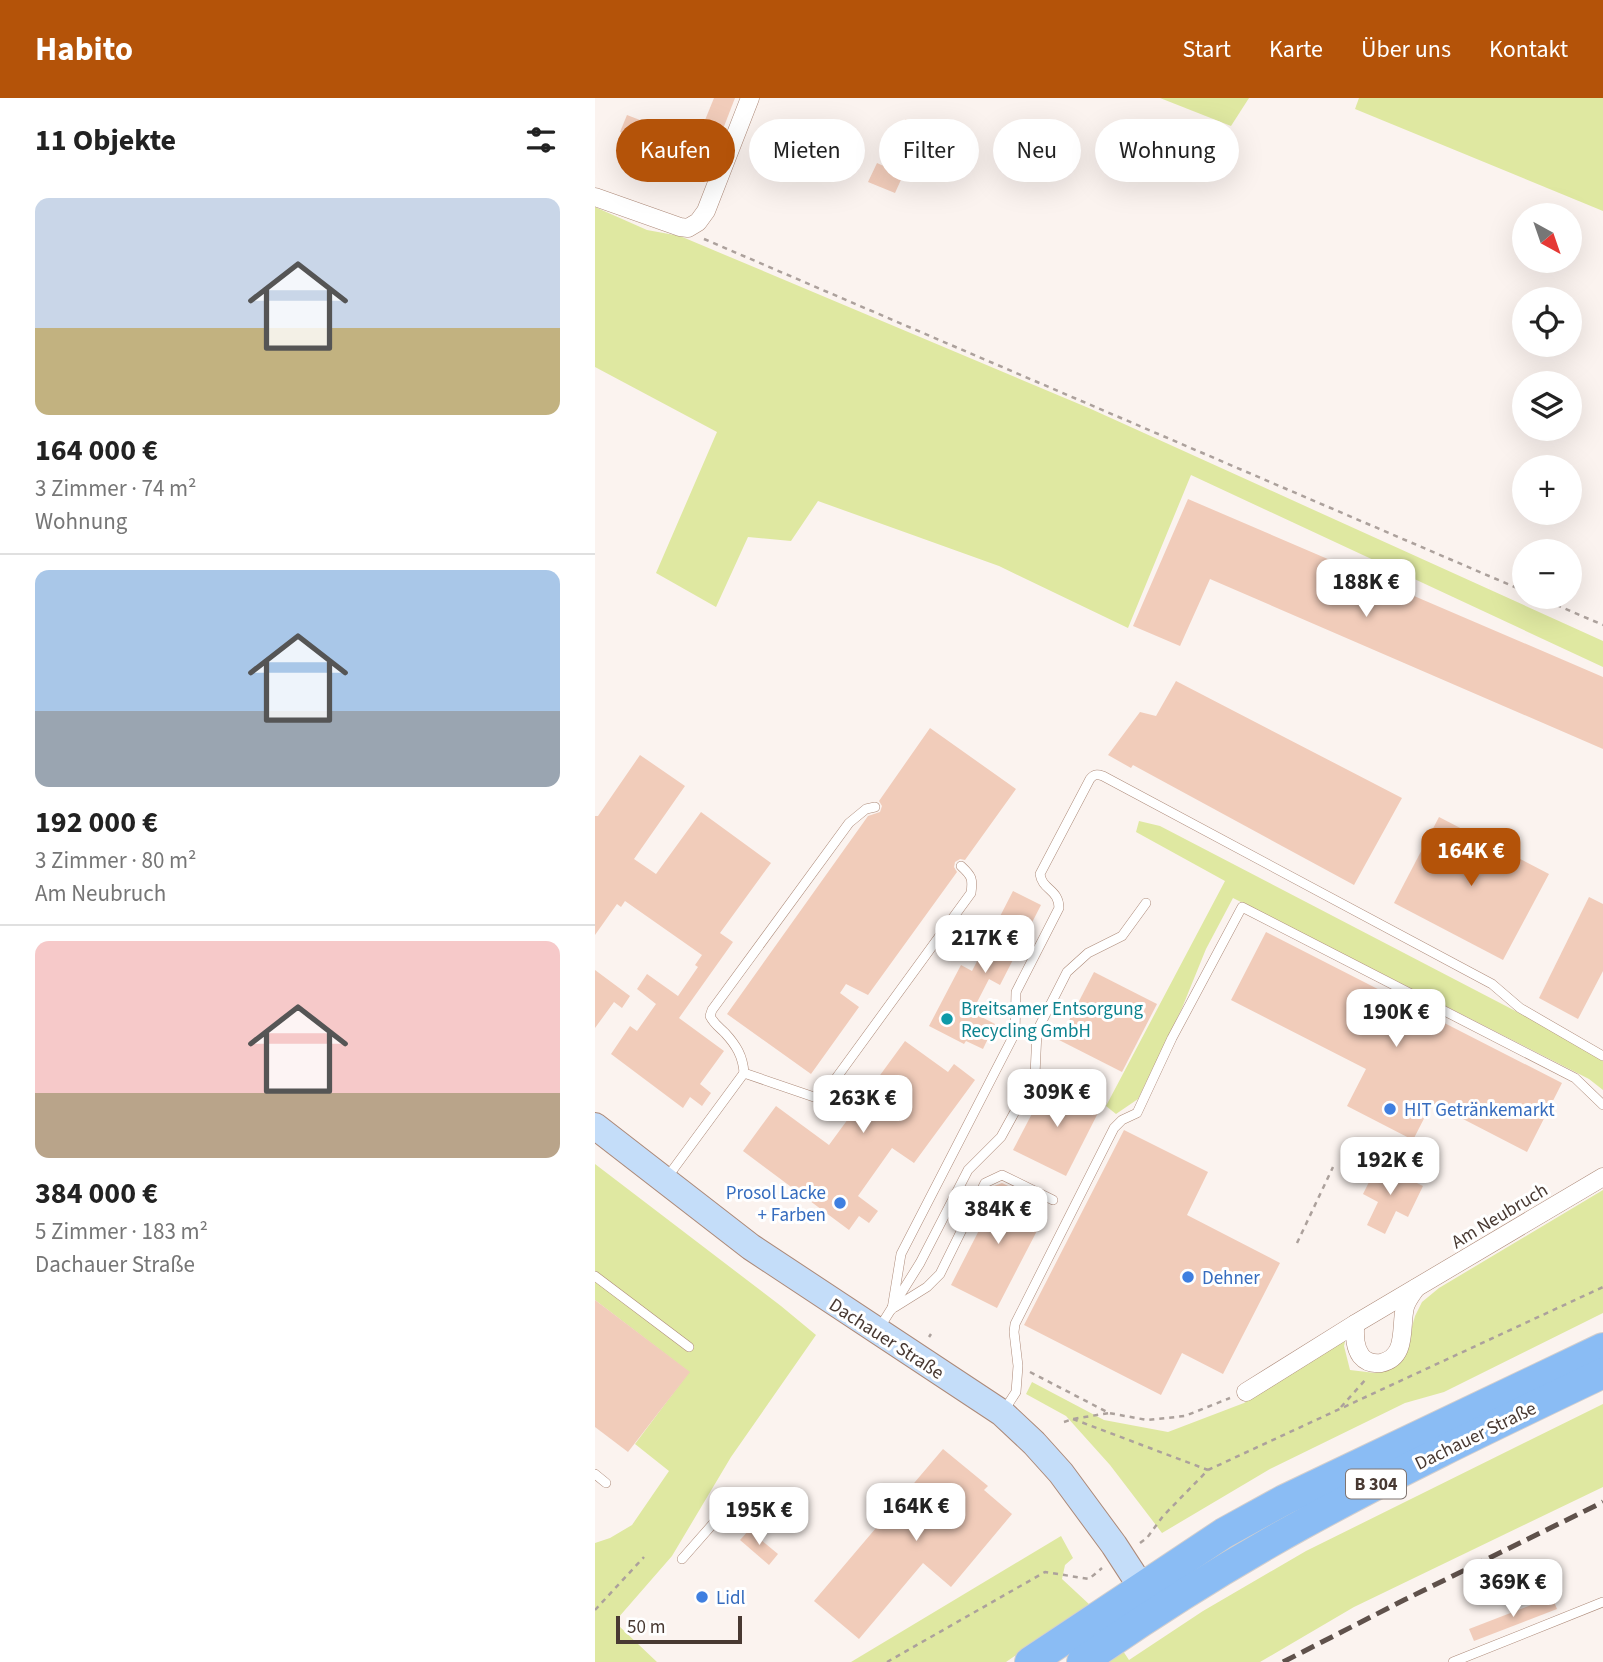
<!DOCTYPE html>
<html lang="de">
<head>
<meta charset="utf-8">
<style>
  :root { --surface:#fff; --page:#f2f2f2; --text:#222; --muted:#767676; --line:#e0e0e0; --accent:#b45309 }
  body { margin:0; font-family:"Source Sans 3",sans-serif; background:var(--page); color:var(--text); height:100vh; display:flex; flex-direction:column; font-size:26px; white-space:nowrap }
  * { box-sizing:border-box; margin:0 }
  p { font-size:23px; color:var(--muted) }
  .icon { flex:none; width:38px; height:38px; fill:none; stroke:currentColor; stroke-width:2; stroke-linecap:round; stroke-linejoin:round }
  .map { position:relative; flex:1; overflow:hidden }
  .panel { display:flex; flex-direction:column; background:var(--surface); width:595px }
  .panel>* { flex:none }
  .top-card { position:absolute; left:21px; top:21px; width:665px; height:63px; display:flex; gap:14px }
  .needle { width:46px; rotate:140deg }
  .tools { position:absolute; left:917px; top:105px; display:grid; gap:14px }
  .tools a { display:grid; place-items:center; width:70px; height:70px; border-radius:50%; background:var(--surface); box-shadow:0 7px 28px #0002; font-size:35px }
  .scale { position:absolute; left:21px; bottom:18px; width:126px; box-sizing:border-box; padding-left:7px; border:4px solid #483932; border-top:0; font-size:19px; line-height:24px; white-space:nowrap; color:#483932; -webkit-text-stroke:5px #fff; paint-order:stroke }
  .price { position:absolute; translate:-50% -60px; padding:0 16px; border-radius:14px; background:#fff; color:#222; font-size:23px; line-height:46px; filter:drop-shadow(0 2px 4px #0008) }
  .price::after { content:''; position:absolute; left:50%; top:42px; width:21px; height:16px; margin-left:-10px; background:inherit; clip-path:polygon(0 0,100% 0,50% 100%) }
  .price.current { background:var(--accent); color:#fff }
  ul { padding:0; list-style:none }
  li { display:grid; align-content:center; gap:14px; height:371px; padding:0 35px }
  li+li { border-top:2px solid var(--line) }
  li span { display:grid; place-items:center; height:217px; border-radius:14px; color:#555 }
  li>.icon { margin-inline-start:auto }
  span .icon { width:126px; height:126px; fill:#fffc; stroke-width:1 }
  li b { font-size:30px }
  h2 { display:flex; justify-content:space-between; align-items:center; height:84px; padding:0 35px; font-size:30px }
  .chip { padding:0 24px; border-radius:32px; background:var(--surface); box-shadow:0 7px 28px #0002; font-size:24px; line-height:63px }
  .chip.current { background:var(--accent); color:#fff }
  header { display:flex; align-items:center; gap:42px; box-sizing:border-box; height:98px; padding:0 35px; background:var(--accent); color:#fff }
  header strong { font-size:33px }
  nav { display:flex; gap:38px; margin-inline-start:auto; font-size:24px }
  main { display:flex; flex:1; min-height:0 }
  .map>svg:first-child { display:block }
  .green { fill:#dfe8a1 }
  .building { fill:#f1ccba }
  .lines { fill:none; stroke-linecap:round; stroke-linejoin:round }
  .service-casing { stroke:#ac8978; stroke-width:10 }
  .minor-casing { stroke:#ac8978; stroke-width:19 }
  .secondary-casing { stroke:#ac8978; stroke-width:28 }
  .primary-casing { stroke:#d3cfce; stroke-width:32 }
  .path { stroke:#aca19c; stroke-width:2.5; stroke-dasharray:5 5; stroke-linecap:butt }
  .service { stroke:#fff; stroke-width:9 }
  .minor { stroke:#fff; stroke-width:18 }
  .secondary { stroke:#c4ddf9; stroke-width:26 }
  .primary { stroke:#8abcf4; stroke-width:30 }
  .rail { stroke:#5f514b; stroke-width:5; stroke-dasharray:14 7; stroke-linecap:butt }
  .culture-dot { fill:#0f9aa8; stroke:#fff; stroke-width:2.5 }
  .shop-dot { fill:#3f7fe0; stroke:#fff; stroke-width:2.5 }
  .labels { text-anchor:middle; stroke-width:6; stroke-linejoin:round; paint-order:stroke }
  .shield { fill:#fff; stroke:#7f7470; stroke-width:2 }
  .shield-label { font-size:18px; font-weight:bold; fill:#483932 }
  .culture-label { font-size:19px; fill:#0d838f; stroke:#fff; text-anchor:start }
  .shop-label { font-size:19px; fill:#366cbe; stroke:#fff; text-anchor:start }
  .street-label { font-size:19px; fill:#483932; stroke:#fff }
</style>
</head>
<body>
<header>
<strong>Habito</strong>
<nav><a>Start</a><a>Karte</a><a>Über uns</a><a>Kontakt</a></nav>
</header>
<main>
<section class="panel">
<h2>11 Objekte<svg class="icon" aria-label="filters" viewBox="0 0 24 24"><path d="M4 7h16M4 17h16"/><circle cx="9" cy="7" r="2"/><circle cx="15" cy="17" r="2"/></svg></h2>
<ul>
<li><span style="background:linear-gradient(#c9d6e8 60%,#c2b280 0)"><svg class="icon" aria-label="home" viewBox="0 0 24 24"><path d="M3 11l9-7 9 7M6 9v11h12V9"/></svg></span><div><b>164 000 €</b><p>3 Zimmer · 74 m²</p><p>Wohnung</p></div></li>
<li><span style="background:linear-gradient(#a9c7e8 65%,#9aa5b1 0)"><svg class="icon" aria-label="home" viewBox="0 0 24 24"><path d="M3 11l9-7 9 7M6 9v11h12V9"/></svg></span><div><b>192 000 €</b><p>3 Zimmer · 80 m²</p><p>Am Neubruch</p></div></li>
<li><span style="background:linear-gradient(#f6c9c9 70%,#b9a48a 0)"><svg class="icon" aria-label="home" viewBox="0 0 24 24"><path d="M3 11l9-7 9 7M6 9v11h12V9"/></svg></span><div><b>384 000 €</b><p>5 Zimmer · 183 m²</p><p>Dachauer Straße</p></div></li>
</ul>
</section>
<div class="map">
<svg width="1008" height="1564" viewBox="0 0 1008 1564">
  <rect width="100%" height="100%" fill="#fbf3ef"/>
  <g class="green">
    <path d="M565,0H654L636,28Z"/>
    <path d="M764,0H1008V113L760,11Z"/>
    <path d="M0,109L52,132L85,138L496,311L1008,543V569L596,377L533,530L404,468L223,403L196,443L153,439L121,509L61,475L122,334L0,269Z"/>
    <path d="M544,723L565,728L961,934L1008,962V992L994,981L638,800L611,851L587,910L543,1001L521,1016L511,1008L630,783L541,734Z"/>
    <path d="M0,1066L186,1208L221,1237L136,1359L77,1458L23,1520L24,1528L62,1564H0V1445L15,1440L37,1427L74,1373L40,1346L94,1274L0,1202Z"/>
    <path d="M1008,1092V1215L849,1294L810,1305L675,1371L567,1435L515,1367L471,1318L431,1296L437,1284L509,1322L573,1334L649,1305L751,1239L749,1248L755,1272L780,1275L808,1261L820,1218L827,1204L844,1190Z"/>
    <path d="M1008,1306V1389L759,1509L665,1564H507L526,1550L534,1562L608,1513L711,1453Z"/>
    <path d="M466,1438L478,1460L470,1467L467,1481L495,1507L411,1564H256Z"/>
  </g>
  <g class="building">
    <path d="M119,0H140L116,62L97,54Z"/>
    <path d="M32,17L89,39L82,56L25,34Z"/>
    <path d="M310,21L335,31L321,66L314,64L300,95L273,84L282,65L291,69Z"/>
    <path d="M593,401L1008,579V651L615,481L585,548L538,528Z"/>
    <path d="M581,583L807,700L759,787L538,667L536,670L513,657L545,614L561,618Z"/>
    <path d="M335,630L421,691L370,762L365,761L360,764L359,769L362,774L273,897L251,886L245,895L264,909L216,976L132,916L273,718L285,714L287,708L284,703Z"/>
    <path d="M45,657L90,688L39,761L61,776L106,714L176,765L125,835L138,844L84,920L129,953L105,986L116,995L107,1008L95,999L88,1010L16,956L35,928L42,933L61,906L42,891L52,876L83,898L103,869L100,867L107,857L30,803L26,809L22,806L0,837V718H3Z"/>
    <path d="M844,719L954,776L908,862L799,805Z"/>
    <path d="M418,793L446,807L405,887L394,881L377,914L400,926L388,951L371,943L369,946L334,928L366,867L377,873Z"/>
    <path d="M994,799L1008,806V873L983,921L944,900Z"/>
    <path d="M671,834L967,985L932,1054L837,1005L818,1042L752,1008L771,971L636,902Z"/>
    <path d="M0,872L35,898L27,910L19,904L0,930Z"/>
    <path d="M499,874L562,906L527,974L464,942Z"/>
    <path d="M310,943L353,974L359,966L380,982L319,1065L297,1050L263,1098L283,1113L274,1125L264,1118L254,1132L148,1053L181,1008L234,1047Z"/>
    <path d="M454,983L506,1009L471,1078L418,1052Z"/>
    <path d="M529,1032L613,1074L592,1117L685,1165L628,1276L587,1255L566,1297L429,1227Z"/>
    <path d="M783,1066L828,1088L813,1119L801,1113L790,1136L772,1127L783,1104L768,1096Z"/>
    <path d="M407,1085L442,1102L433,1121L445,1127L402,1210L356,1187L399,1103L393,1100L399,1088Z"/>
    <path d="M0,1202L95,1274L33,1354L0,1329Z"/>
    <path d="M348,1351L393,1388L389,1392L417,1416L356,1489L328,1465L264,1541L219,1503Z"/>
    <path d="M154,1432L183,1456L174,1467L145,1442Z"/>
    <path d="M957,1499L962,1511L879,1543L874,1531Z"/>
  </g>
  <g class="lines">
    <defs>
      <g id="service">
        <path d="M149,975C148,958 141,947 130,935C124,929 119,926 115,918L117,912L254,725L271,711L280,709"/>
        <path d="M71,1081L149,975L219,999L223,1000L231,994L376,795C378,781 377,778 366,768"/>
        <path d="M0,1178L94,1249"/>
        <path d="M300,1209L332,1189L345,1176L390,1085L407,1077L458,1102"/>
        <path d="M297,1211L306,1156L420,935L421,894L464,810C464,791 447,792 445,776L495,681C499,676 502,676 508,678L897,886L925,910L1008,958"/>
        <path d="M285,1229L325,1165L373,1072L406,1039L440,977L442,933L472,874L493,855L527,838L551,805"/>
        <path d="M408,1314L421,1294L423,1268L419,1234L420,1226L519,1030L527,1022L542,1015L577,940L647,809L980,980L1008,1007"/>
        <path d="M0,1376L11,1385"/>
        <path d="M87,1461L138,1403"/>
        <path d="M858,1564L1008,1504"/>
      </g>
      <g id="minor">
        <path d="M0,99L85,129L93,130L103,124L111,113L155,0"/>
        <path d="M760,1226C760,1237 759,1248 766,1258C771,1264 778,1266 786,1265C813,1259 805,1229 810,1209C812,1202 817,1196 821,1190"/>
        <path d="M651,1294L760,1226L1008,1079"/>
      </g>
      <path id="secondary" d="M0,1028L156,1149L407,1315L439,1345L466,1375L519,1447L558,1507"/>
      <g id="primary">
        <path d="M435,1564L629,1435L689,1402L1008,1250"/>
        <path d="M487,1564C557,1515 630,1469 704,1428C803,1373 906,1324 1008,1275"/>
      </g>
    </defs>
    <use href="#service" class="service-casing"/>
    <use href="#minor" class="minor-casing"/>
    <use href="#secondary" class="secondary-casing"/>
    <use href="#primary" class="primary-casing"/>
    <g class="path">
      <path d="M109,141L929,493"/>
      <path d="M943,499L1008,527"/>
      <path d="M702,1145L738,1069"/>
      <path d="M334,1239L336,1236"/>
      <path d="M435,1274L514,1315L552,1322L590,1318L635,1300"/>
      <path d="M746,1309L772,1280"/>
      <path d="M478,1321L613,1372"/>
      <path d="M469,1324L478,1321L514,1315"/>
      <path d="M545,1445L552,1440L568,1418L613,1372L1008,1189"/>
      <path d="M0,1512L49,1459"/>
      <path d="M292,1564L450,1474L494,1481L507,1470"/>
    </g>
    <use href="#service" class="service"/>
    <use href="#minor" class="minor"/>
    <use href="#secondary" class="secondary"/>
    <use href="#primary" class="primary"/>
    <path class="rail" d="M688,1564L809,1502L1008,1404"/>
  </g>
  <circle class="culture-dot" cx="352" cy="921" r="7"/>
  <g class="shop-dot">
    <circle cx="795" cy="1011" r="7"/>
    <circle cx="245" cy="1105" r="7"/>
    <circle cx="593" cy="1179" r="7"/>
    <circle cx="107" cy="1499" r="7"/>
  </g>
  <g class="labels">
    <rect class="shield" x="751" y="1371.5" width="60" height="29" rx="5"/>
    <g class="shield-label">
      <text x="781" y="1392">B 304</text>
    </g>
    <g class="culture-label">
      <text x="366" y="917">Breitsamer Entsorgung<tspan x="366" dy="22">Recycling GmbH</tspan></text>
    </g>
    <g class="shop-label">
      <text x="809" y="1018">HIT Getränkemarkt</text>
      <text x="231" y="1101" text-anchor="end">Prosol Lacke<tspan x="231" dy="22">+ Farben</tspan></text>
      <text x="607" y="1186">Dehner</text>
      <text x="121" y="1506">Lidl</text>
    </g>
    <g class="street-label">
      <text transform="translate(904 1117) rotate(-31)" y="7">Am Neubruch</text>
      <text transform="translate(292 1240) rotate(33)" y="7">Dachauer Straße</text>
      <text transform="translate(880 1337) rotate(-26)" y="7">Dachauer Straße</text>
    </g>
  </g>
</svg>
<div class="tools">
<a><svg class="needle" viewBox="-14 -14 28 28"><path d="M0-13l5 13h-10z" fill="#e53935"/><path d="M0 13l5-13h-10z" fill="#767676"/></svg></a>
<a><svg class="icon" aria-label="locate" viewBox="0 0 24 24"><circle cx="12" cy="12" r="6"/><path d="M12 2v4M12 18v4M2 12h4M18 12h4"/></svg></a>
<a><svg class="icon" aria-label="layers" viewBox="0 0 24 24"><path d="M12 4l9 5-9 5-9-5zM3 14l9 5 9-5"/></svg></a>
<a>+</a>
<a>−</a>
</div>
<div class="scale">50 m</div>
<b class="price" style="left:771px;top:521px">188K €</b>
<b class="price current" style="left:876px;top:790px">164K €</b>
<b class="price" style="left:390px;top:877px">217K €</b>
<b class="price" style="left:801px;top:951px">190K €</b>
<b class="price" style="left:462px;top:1031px">309K €</b>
<b class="price" style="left:268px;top:1037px">263K €</b>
<b class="price" style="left:795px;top:1099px">192K €</b>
<b class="price" style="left:403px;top:1148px">384K €</b>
<b class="price" style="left:321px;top:1445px">164K €</b>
<b class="price" style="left:164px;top:1449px">195K €</b>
<b class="price" style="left:918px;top:1521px">369K €</b>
<div class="top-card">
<a class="chip current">Kaufen</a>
<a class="chip">Mieten</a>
<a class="chip">Filter</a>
<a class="chip">Neu</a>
<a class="chip">Wohnung</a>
</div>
</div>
</main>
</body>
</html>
